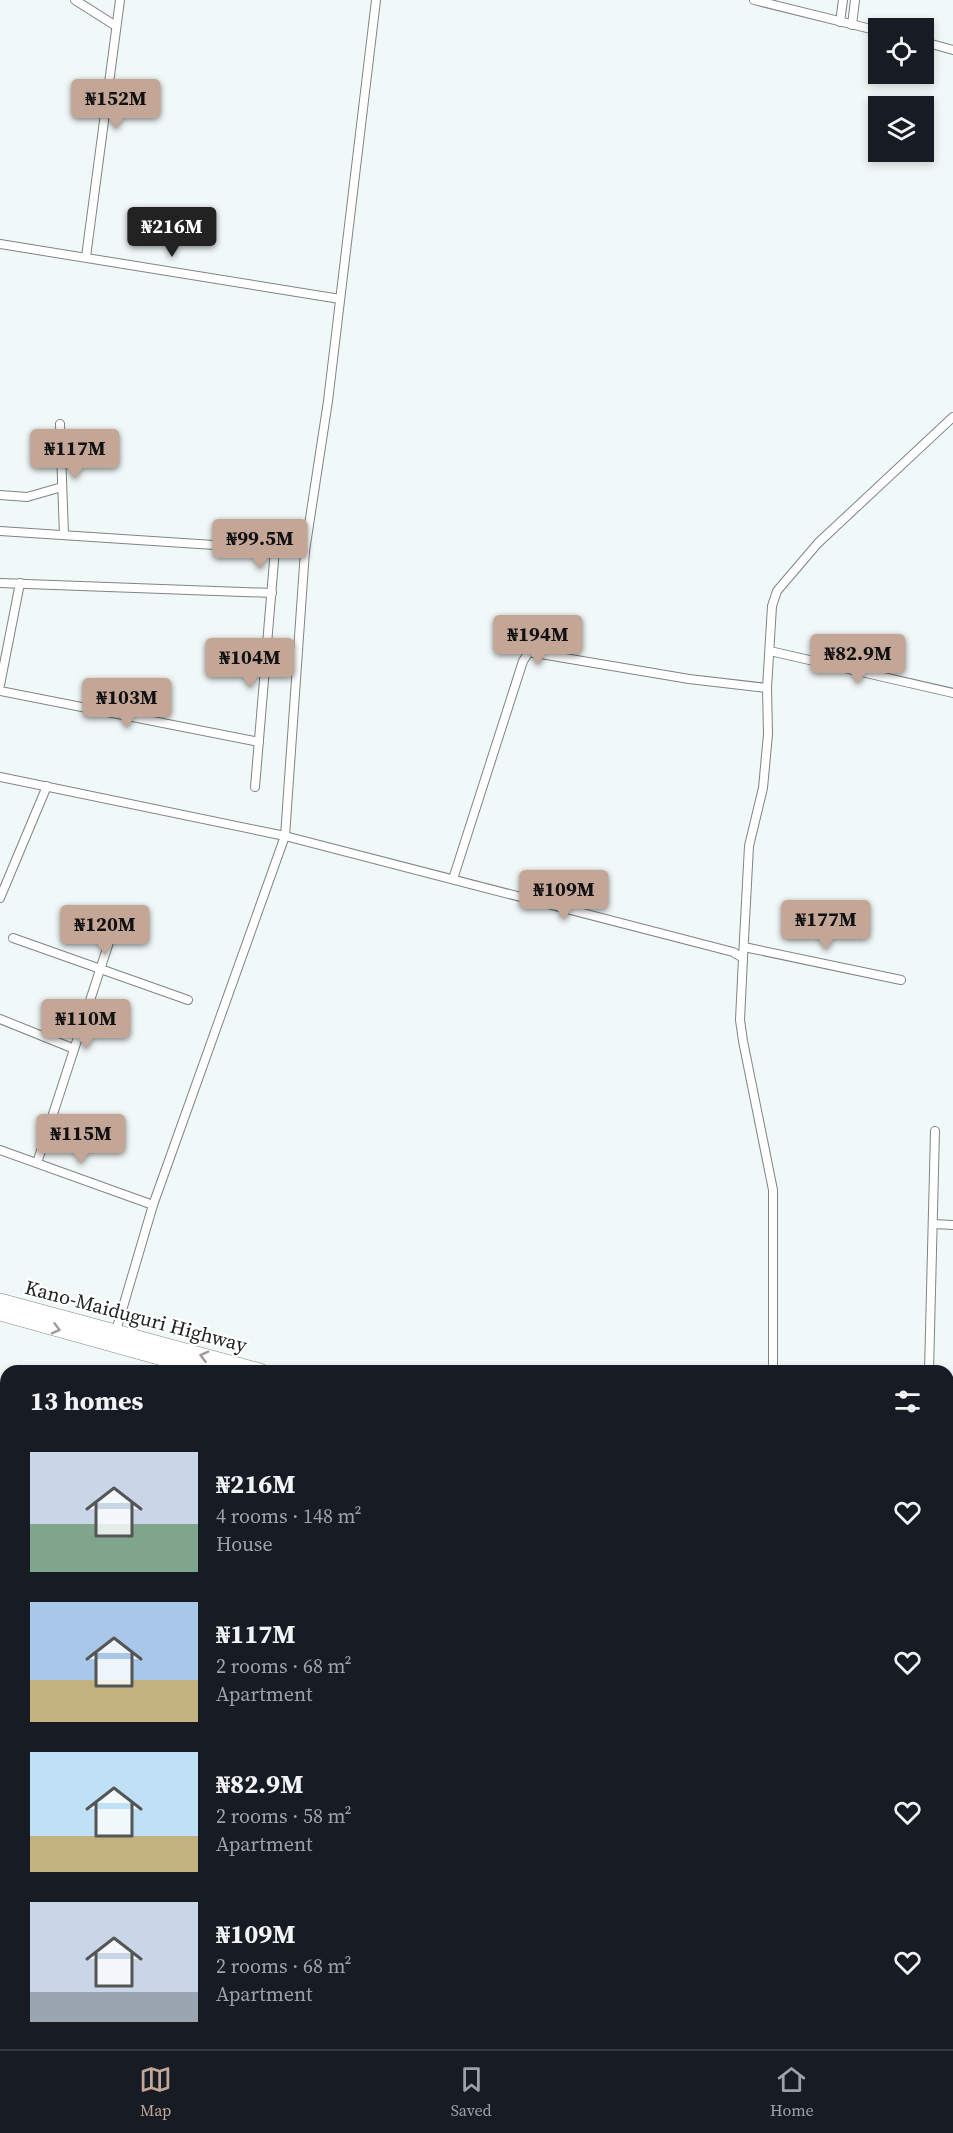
<!DOCTYPE html>
<html lang="en">
<head>
<meta charset="utf-8">
<style>
  :root { --surface:#171b24; --page:#242831; --text:#f1f3f6; --muted:#9ea1a6; --line:#363941; --accent:#c4a697 }
  body { margin:0; font-family:"Source Serif 4",serif; background:var(--page); color:var(--text); height:100vh; display:flex; flex-direction:column; font-size:22px; white-space:nowrap }
  * { box-sizing:border-box; margin:0 }
  p { font-size:20px; color:var(--muted) }
  .icon { flex:none; width:33px; height:33px; fill:none; stroke:currentColor; stroke-width:2; stroke-linecap:round; stroke-linejoin:round }
  .map { position:relative; flex:1; overflow:hidden }
  .details { position:absolute; left:0px; top:1365px; width:954px; height:684px; display:flex; flex-direction:column; background:var(--surface); border-radius:18px 18px 0 0; box-shadow:0 3px 9px #0003 }
  .details>* { flex:none }
  .buttons { position:absolute; left:868px; top:18px; display:grid; gap:12px }
  .buttons a { display:grid; place-items:center; width:66px; height:66px; border-radius:0px; background:var(--surface); box-shadow:0 3px 9px #0003; font-size:30px }
  .price { position:absolute; translate:-50% -51px; padding:0 14px; border-radius:6px; background:var(--accent); color:#111; font-size:20px; line-height:39px; filter:drop-shadow(0 2px 3px #0008) }
  .price::after { content:''; position:absolute; left:50%; top:36px; width:18px; height:14px; margin-left:-9px; background:inherit; clip-path:polygon(0 0,100% 0,50% 100%) }
  .price.on { background:#222; color:#fff }
  ul { padding:0; list-style:none }
  li { display:flex; align-items:center; gap:18px; height:150px; padding:0 30px }
  li span { display:grid; place-items:center; flex:none; width:168px; height:120px; border-radius:0px; color:#555 }
  li>.icon { margin-inline-start:auto }
  span .icon { width:72px; height:72px; fill:#fffc; stroke-width:1 }
  li b { font-size:26px }
  h2 { display:flex; justify-content:space-between; align-items:center; height:72px; padding:0 30px; font-size:26px }
  .tabs { display:flex; justify-content:space-around; align-items:center; height:84px; border-top:2px solid var(--line); background:var(--surface); font-size:16px; color:var(--muted) }
  .tabs a { display:grid; justify-items:center; gap:3px }
  .tabs .on { color:var(--accent) }
  .map>svg:first-child { display:block }
  .lines { fill:none; stroke-linecap:round; stroke-linejoin:round }
  .street-casing { stroke:#7e8584; stroke-width:10 }
  .secondary-casing { stroke:#7e8584; stroke-width:14 }
  .highway-casing { stroke:#7e8584; stroke-width:16 }
  .street { stroke:#fff; stroke-width:8 }
  .secondary { stroke:#fff; stroke-width:12 }
  .highway { stroke:#fff; stroke-width:15 }
  .oneway { stroke:#9b9c9c }
  .labels { text-anchor:middle; stroke-width:4.5; stroke-linejoin:round; paint-order:stroke }
  .street-label { font-size:20px; fill:#212424; stroke:#fff }
</style>
</head>
<body>
<div class="map">
<svg width="953" height="2049" viewBox="0 0 953 2049">
  <rect width="100%" height="100%" fill="#f1f9f8"/>
  <g class="lines">
    <defs>
      <g id="street">
        <path d="M75,0L116,26"/>
        <path d="M754,0L879,31"/>
        <path d="M840,22L843,0"/>
        <path d="M852,25L855,0"/>
        <path d="M924,42L953,50"/>
        <path d="M0,244L340,299"/>
        <path d="M86,257L120,0"/>
        <path d="M60,424L64,535"/>
        <path d="M0,495L27,497L62,487"/>
        <path d="M0,531L305,551"/>
        <path d="M0,583L272,593"/>
        <path d="M770,651L953,693"/>
        <path d="M0,685L20,583"/>
        <path d="M0,691L259,742"/>
        <path d="M0,777L285,836L733,952L743,958L740,1020L743,1041L773,1190V1371"/>
        <path d="M255,787L275,549"/>
        <path d="M453,879L523,661L529,652L689,679L767,688"/>
        <path d="M0,898L47,786"/>
        <path d="M13,938L188,1000"/>
        <path d="M744,947L901,980"/>
        <path d="M743,958L749,846L763,788L768,734L767,688L772,606L777,591L818,543L953,417"/>
        <path d="M0,1019L72,1048"/>
        <path d="M0,1150L153,1205"/>
        <path d="M37,1163L113,930"/>
        <path d="M933,1224L953,1225"/>
        <path d="M115,1334L153,1205L285,836L305,551L328,401L376,0"/>
        <path d="M929,1371L935,1131"/>
        <path d="M0,1403L6,1404"/>
        <path d="M0,1524L6,1525"/>
        <path d="M948,1649L953,1650"/>
        <path d="M0,1651L6,1653"/>
        <path d="M948,1757L953,1758"/>
        <path d="M0,1772L6,1773"/>
        <path d="M0,1889L6,1890"/>
        <path d="M948,1899L953,1900"/>
        <path d="M0,1959L6,1921"/>
        <path d="M948,2003L953,2004"/>
        <path d="M0,2008L6,2009"/>
        <path d="M143,2043L167,2049"/>
        <path d="M622,2043L645,2049"/>
        <path d="M220,2049L222,2043"/>
        <path d="M439,2049L440,2043"/>
      </g>
      <path id="secondary" d="M670,2049L671,2043"/>
      <g id="highway">
        <path d="M0,1301L260,1371"/>
        <path d="M0,1313L209,1371"/>
        <path d="M948,1559L953,1561"/>
        <path d="M948,1573L953,1574"/>
      </g>
    </defs>
    <use href="#street" class="street-casing"/>
    <use href="#secondary" class="secondary-casing"/>
    <use href="#highway" class="highway-casing"/>
    <use href="#street" class="street"/>
    <use href="#secondary" class="secondary"/>
    <use href="#highway" class="highway"/>
  </g>
  <defs><path id="oneway-chevron" d="M-2-3.5L2.5 0L-2 3.5" fill="none" stroke-width="1.6" stroke-linecap="round" stroke-linejoin="round" transform="scale(1.5)"/></defs>
  <g class="oneway">
    <use href="#oneway-chevron" transform="translate(56 1329) rotate(15)"/>
    <use href="#oneway-chevron" transform="translate(204 1356) rotate(-165)"/>
  </g>
  <g class="labels">
    <g class="street-label">
      <text transform="translate(136 1316) rotate(15)" y="7">Kano-Maiduguri Highway</text>
    </g>
  </g>
</svg>
<div class="buttons">
<a><svg class="icon" aria-label="locate" viewBox="0 0 24 24"><circle cx="12" cy="12" r="6"/><path d="M12 2v4M12 18v4M2 12h4M18 12h4"/></svg></a>
<a><svg class="icon" aria-label="layers" viewBox="0 0 24 24"><path d="M12 4l9 5-9 5-9-5zM3 14l9 5 9-5"/></svg></a>
</div>
<b class="price" style="left:116px;top:130px">₦152M</b>
<b class="price on" style="left:172px;top:258px">₦216M</b>
<b class="price" style="left:75px;top:480px">₦117M</b>
<b class="price" style="left:260px;top:570px">₦99.5M</b>
<b class="price" style="left:538px;top:666px">₦194M</b>
<b class="price" style="left:858px;top:685px">₦82.9M</b>
<b class="price" style="left:250px;top:689px">₦104M</b>
<b class="price" style="left:127px;top:729px">₦103M</b>
<b class="price" style="left:564px;top:921px">₦109M</b>
<b class="price" style="left:826px;top:951px">₦177M</b>
<b class="price" style="left:105px;top:956px">₦120M</b>
<b class="price" style="left:86px;top:1050px">₦110M</b>
<b class="price" style="left:81px;top:1165px">₦115M</b>
<section class="details">
<h2>13 homes<svg class="icon" aria-label="filters" viewBox="0 0 24 24"><path d="M4 7h16M4 17h16"/><circle cx="9" cy="7" r="2"/><circle cx="15" cy="17" r="2"/></svg></h2>
<ul>
<li><span style="background:linear-gradient(#c9d6e8 60%,#7fa58c 0)"><svg class="icon" aria-label="home" viewBox="0 0 24 24"><path d="M3 11l9-7 9 7M6 9v11h12V9"/></svg></span><div><b>₦216M</b><p>4 rooms · 148 m²</p><p>House</p></div><svg class="icon" aria-label="heart" viewBox="0 0 24 24"><path d="M12 20l-8-8c-3-5 5-10 8-4 3-6 11-1 8 4z"/></svg></li>
<li><span style="background:linear-gradient(#a9c7e8 65%,#c2b280 0)"><svg class="icon" aria-label="home" viewBox="0 0 24 24"><path d="M3 11l9-7 9 7M6 9v11h12V9"/></svg></span><div><b>₦117M</b><p>2 rooms · 68 m²</p><p>Apartment</p></div><svg class="icon" aria-label="heart" viewBox="0 0 24 24"><path d="M12 20l-8-8c-3-5 5-10 8-4 3-6 11-1 8 4z"/></svg></li>
<li><span style="background:linear-gradient(#bfe0f5 70%,#c2b280 0)"><svg class="icon" aria-label="home" viewBox="0 0 24 24"><path d="M3 11l9-7 9 7M6 9v11h12V9"/></svg></span><div><b>₦82.9M</b><p>2 rooms · 58 m²</p><p>Apartment</p></div><svg class="icon" aria-label="heart" viewBox="0 0 24 24"><path d="M12 20l-8-8c-3-5 5-10 8-4 3-6 11-1 8 4z"/></svg></li>
<li><span style="background:linear-gradient(#c9d6e8 75%,#9aa5b1 0)"><svg class="icon" aria-label="home" viewBox="0 0 24 24"><path d="M3 11l9-7 9 7M6 9v11h12V9"/></svg></span><div><b>₦109M</b><p>2 rooms · 68 m²</p><p>Apartment</p></div><svg class="icon" aria-label="heart" viewBox="0 0 24 24"><path d="M12 20l-8-8c-3-5 5-10 8-4 3-6 11-1 8 4z"/></svg></li>
</ul>
</section>
</div>
<nav class="tabs">
<a class="on"><svg class="icon" aria-label="map" viewBox="0 0 24 24"><path d="M3 6l6-2 6 2 6-2v14l-6 2-6-2-6 2zM9 4v14M15 6v14"/></svg>Map</a>
<a><svg class="icon" aria-label="saved" viewBox="0 0 24 24"><path d="M7 4h10v16l-5-4-5 4z"/></svg>Saved</a>
<a><svg class="icon" aria-label="home" viewBox="0 0 24 24"><path d="M3 11l9-7 9 7M6 9v11h12V9"/></svg>Home</a>
</nav>
</body>
</html>
